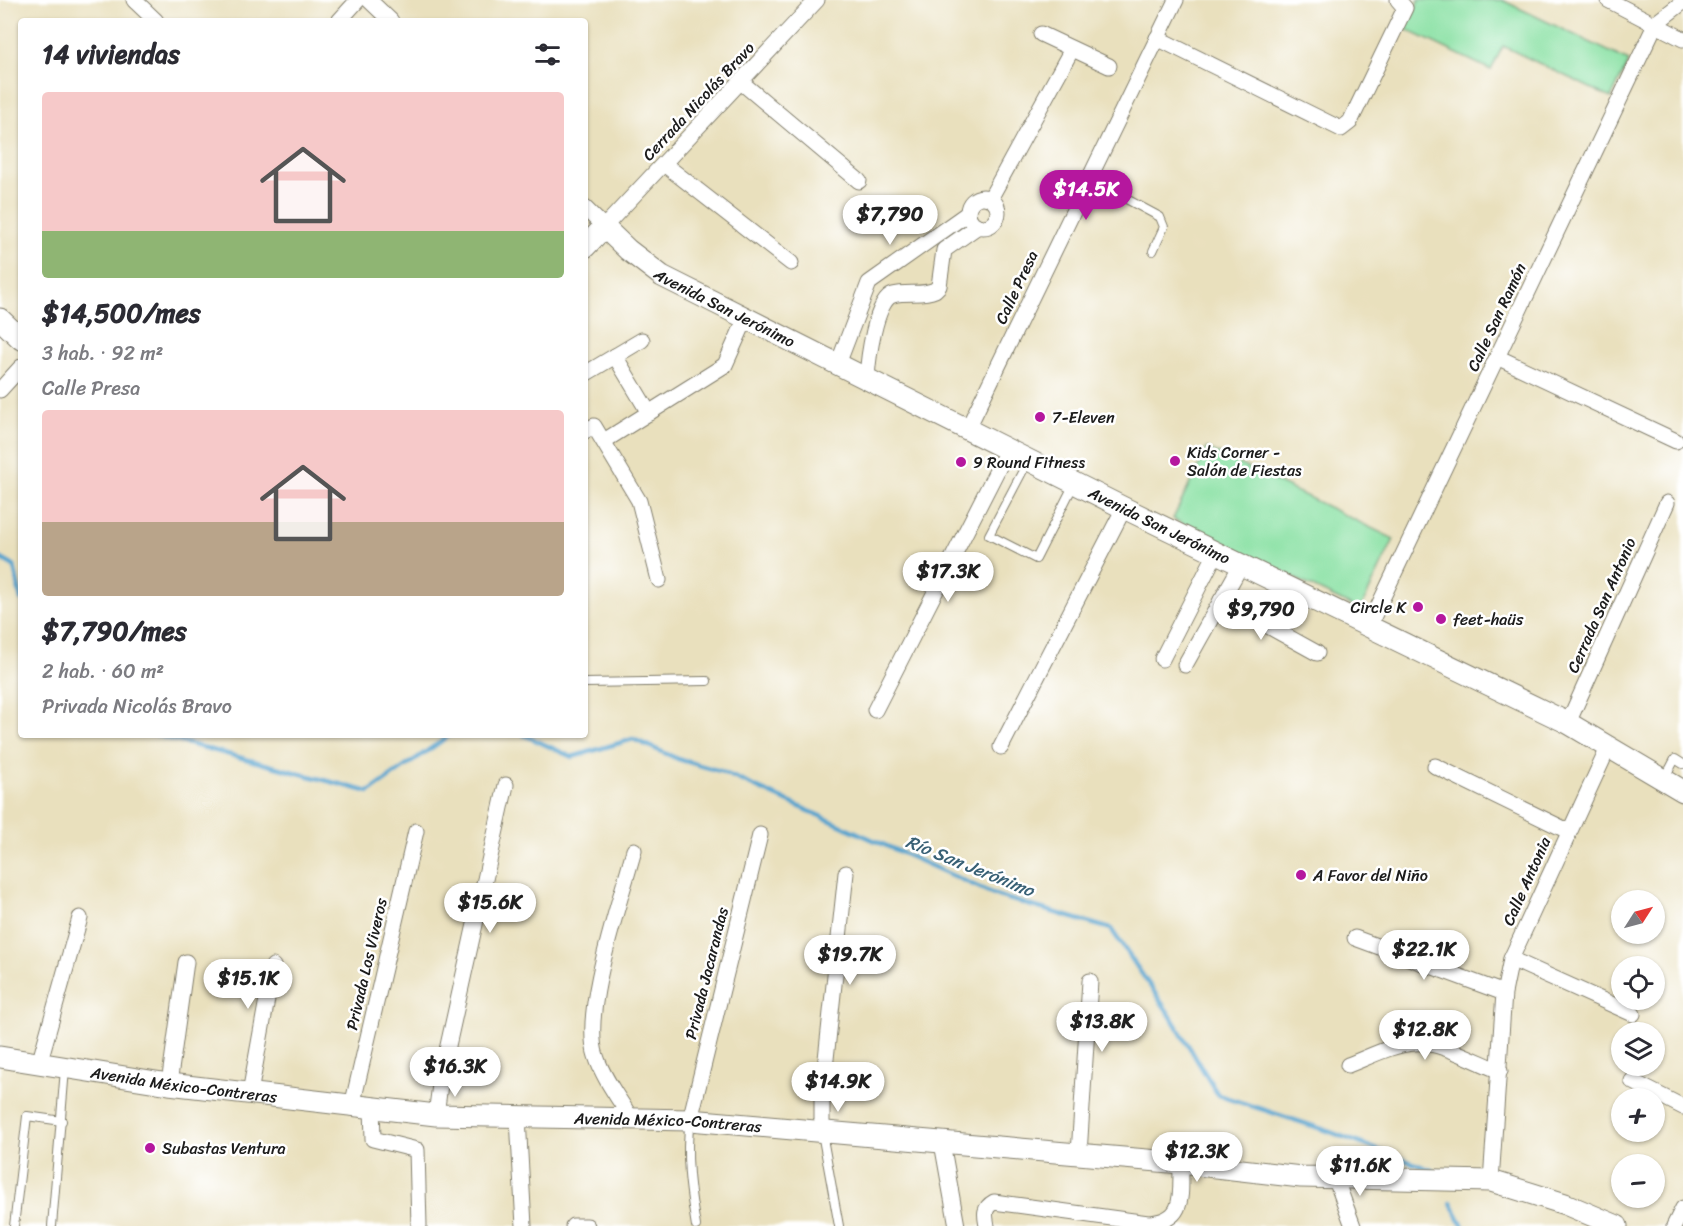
<!DOCTYPE html>
<html lang="es">
<head>
<meta charset="utf-8">
<style>
  :root { --surface:#fff; --page:#f7f7f7; --text:#2b2b33; --muted:#7c7c81; --accent:#b5179e }
  body { margin:0; font-family:Sriracha,sans-serif; background:var(--page); color:var(--text); height:100vh; display:flex; flex-direction:column; font-size:22px; white-space:nowrap }
  * { box-sizing:border-box; margin:0 }
  p { font-size:20px; color:var(--muted) }
  .icon { flex:none; width:33px; height:33px; fill:none; stroke:currentColor; stroke-width:2; stroke-linecap:round; stroke-linejoin:round }
  .map { position:relative; flex:1; overflow:hidden }
  .drawer { position:absolute; left:18px; top:18px; width:570px; height:720px; display:flex; flex-direction:column; background:var(--surface); border-radius:6px; box-shadow:0 2px 4px #0004 }
  .drawer>* { flex:none }
  .needle { width:39px; rotate:54deg }
  .fabs { position:absolute; left:1611px; top:890px; display:grid; gap:12px }
  .fabs a { display:grid; place-items:center; width:54px; height:54px; border-radius:50%; background:var(--surface); box-shadow:0 2px 4px #0004; font-size:30px }
  .price { position:absolute; translate:-50% -51px; padding:0 14px; border-radius:21px; background:#fff; color:#222; font-size:20px; line-height:39px; filter:drop-shadow(0 2px 3px #0008) }
  .price::after { content:''; position:absolute; left:50%; top:36px; width:18px; height:14px; margin-left:-9px; background:inherit; clip-path:polygon(0 0,100% 0,50% 100%) }
  .price.on { background:var(--accent); color:#fff }
  ul { padding:0; list-style:none }
  li { display:grid; align-content:center; gap:12px; height:318px; padding:0 24px }
  li span { display:grid; place-items:center; height:186px; border-radius:6px; color:#555 }
  li>.icon { margin-inline-start:auto }
  span .icon { width:108px; height:108px; fill:#fffc; stroke-width:1 }
  li b { font-size:26px }
  h2 { display:flex; justify-content:space-between; align-items:center; height:72px; padding:0 24px; font-size:26px }
  .map>svg:first-child { display:block }
  .green { fill:#8ae1a4; stroke:#537e60; stroke-width:1.5 }
  .lines { fill:none; stroke-linecap:round; stroke-linejoin:round }
  .stream { stroke:#54a3ce; stroke-width:4.5 }
  .lane-casing { stroke:#827e6c; stroke-width:10 }
  .street-casing { stroke:#827e6c; stroke-width:17 }
  .secondary-casing { stroke:#827e6c; stroke-width:23 }
  .lane { stroke:#fff; stroke-width:8 }
  .street { stroke:#fff; stroke-width:15 }
  .secondary { stroke:#fff; stroke-width:21 }
  .poi-dot { fill:#b5179e; stroke:#fff; stroke-width:2 }
  .labels { text-anchor:middle; stroke-width:5; stroke-linejoin:round; paint-order:stroke }
  .street-label { font-size:16px; fill:#1c1c1c; stroke:#fff }
  .poi-label { font-size:16px; fill:#1c1c1c; stroke:#fff; text-anchor:start }
  .water-label { font-size:18px; font-style:italic; fill:#386075; stroke:#fff }
</style>
</head>
<body>
<div class="map">
<svg width="1683" height="1226" viewBox="0 0 1683 1226">
  <rect width="100%" height="100%" fill="#fff"/>
  <filter id="ink" filterUnits="userSpaceOnUse"><feTurbulence type="fractalNoise" baseFrequency=".0167" numOctaves="2"/><feDisplacementMap in="SourceGraphic" scale="12" xChannelSelector="R" yChannelSelector="G"/><feConvolveMatrix kernelMatrix="1 2 1 2 8 2 1 2 1" color-interpolation-filters="sRGB"/></filter>
  <filter id="wash" filterUnits="userSpaceOnUse"><feTurbulence type="fractalNoise" baseFrequency=".008" numOctaves="4" result="noise"/><feDisplacementMap in="SourceGraphic" scale="24" xChannelSelector="R" yChannelSelector="G"/><feGaussianBlur stdDeviation="1.35" result="paint"/><feColorMatrix in="noise" values="0 0 0 0 0 0 0 0 0 0 0 0 0 0 0 0 0 1.4 0 .05"/><feComposite in="paint" operator="in"/></filter>
  <g filter="url(#wash)">
    <rect width="100%" height="100%" fill="#e9e0bd"/>
    <g class="green">
      <path d="M1419,0H1502L1629,61L1611,98L1503,46L1491,70L1405,29Z"/>
      <path d="M1207,448L1394,539L1360,610L1173,519Z"/>
    </g>
    <g class="lines">
      <g class="stream">
        <path d="M0,558L14,566L21,600"/>
        <path d="M156,735L369,792L450,735"/>
        <path d="M524,735L572,757L633,739L678,759L720,771L998,896L1111,929L1170,1015L1218,1095L1325,1130L1434,1171"/>
        <path d="M1451,1203L1463,1226"/>
      </g>
    </g>
  </g>
  <g filter="url(#ink)">
    <g class="lines">
      <defs>
        <g id="lane">
          <path d="M1089,179L1160,217L1164,227L1153,251"/>
          <path d="M1028,461L989,535L1036,559L1074,484"/>
          <path d="M585,683L707,681"/>
          <path d="M1665,778L1675,759L1683,764"/>
          <path d="M690,1120C685,1156 690,1190 696,1226"/>
          <path d="M822,1133L839,1226"/>
          <path d="M14,1226L27,1116L62,1121"/>
          <path d="M52,1226L65,1069"/>
        </g>
        <g id="street">
          <path d="M134,0L156,21"/>
          <path d="M369,0L391,21"/>
          <path d="M1608,0L1683,39"/>
          <path d="M339,21L358,0"/>
          <path d="M1041,34L1109,66"/>
          <path d="M1157,38L1341,129L1350,122L1405,8L1398,0"/>
          <path d="M741,82L859,181"/>
          <path d="M664,164L791,263"/>
          <circle cx="983" cy="212" r="15"/>
          <path d="M990,199L1072,49"/>
          <path d="M585,208L604,227L817,0"/>
          <path d="M615,356L649,413"/>
          <path d="M1497,357L1676,441"/>
          <path d="M838,364L869,283L968,213"/>
          <path d="M585,374L642,340"/>
          <path d="M867,378C868,361 875,300 893,295C907,291 922,296 935,290L939,286L944,250L978,226"/>
          <path d="M0,390L21,367"/>
          <path d="M968,428L1176,0"/>
          <path d="M585,431L594,426L639,501L659,580"/>
          <path d="M604,441L725,365L746,318"/>
          <path d="M1221,600L1317,653"/>
          <path d="M1369,626L1656,23L1683,2"/>
          <path d="M1162,659L1216,553"/>
          <path d="M1185,665L1241,565"/>
          <path d="M875,710L1008,449"/>
          <path d="M1568,723L1667,503"/>
          <path d="M1001,747L1124,508"/>
          <path d="M1435,766L1568,831"/>
          <path d="M1355,938L1504,993"/>
          <path d="M1511,959L1633,1014"/>
          <path d="M39,1064L80,918"/>
          <path d="M1348,1065C1369,1057 1393,1044 1415,1043C1439,1041 1477,1062 1500,1071"/>
          <path d="M1632,1081L1683,1107"/>
          <path d="M169,1084L186,962"/>
          <path d="M250,1093L273,966"/>
          <path d="M352,1106L416,831"/>
          <path d="M372,1107L373,1139L417,1150L419,1226"/>
          <path d="M436,1115L441,1077L506,785"/>
          <path d="M518,1118L524,1226"/>
          <path d="M632,1120C620,1100 603,1078 596,1056C581,1012 621,899 634,850"/>
          <path d="M690,1120L760,835"/>
          <path d="M822,1129V1096L846,873"/>
          <path d="M942,1143L957,1226"/>
          <path d="M1079,1154L1090,981"/>
          <path d="M1336,1180L1353,1226"/>
          <path d="M1491,1181L1504,993L1511,959L1609,746"/>
          <path d="M573,1226H587"/>
          <path d="M987,1226C985,1215 983,1208 994,1202L1148,1223C1187,1221 1180,1194 1181,1163"/>
          <path d="M1674,1226L1683,1208"/>
        </g>
        <g id="secondary">
          <path id="s1" d="M585,247L604,227L628,250L662,276L1124,508L1568,723L1683,791"/>
          <path d="M0,319L21,339"/>
          <path id="s2" d="M0,1057L169,1084L436,1115L690,1120L1181,1163L1301,1177L1491,1181L1565,1204L1617,1226"/>
        </g>
      </defs>
      <use href="#lane" class="lane-casing"/>
      <use href="#street" class="street-casing"/>
      <use href="#secondary" class="secondary-casing"/>
      <use href="#lane" class="lane"/>
      <use href="#street" class="street"/>
      <use href="#secondary" class="secondary"/>
    </g>
  </g>
  <g class="poi-dot">
    <circle cx="1040" cy="417" r="6"/>
    <circle cx="1175" cy="461" r="6"/>
    <circle cx="961" cy="462" r="6"/>
    <circle cx="1418" cy="607" r="6"/>
    <circle cx="1441" cy="619" r="6"/>
    <circle cx="1301" cy="875" r="6"/>
    <circle cx="150" cy="1148" r="6"/>
  </g>
  <g class="labels">
    <g class="street-label">
      <text transform="translate(698 101) rotate(-47)" y="6">Cerrada Nicolás Bravo</text>
      <text transform="translate(1016 287) rotate(-65)" y="6">Calle Presa</text>
      <text dy="6" stroke="none"><textPath href="#s1" startOffset="174">Avenida San Jerónimo</textPath></text>
      <text transform="translate(1496 317) rotate(-65)" y="6">Calle San Ramón</text>
      <text dy="6" stroke="none"><textPath href="#s1" startOffset="660">Avenida San Jerónimo</textPath></text>
      <text transform="translate(1601 605) rotate(-66)" y="6">Cerrada San Antonio</text>
      <text transform="translate(1526 881) rotate(-66)" y="6">Calle Antonia</text>
      <text transform="translate(366 964) rotate(-77)" y="6">Privada Los Viveros</text>
      <text transform="translate(706 973) rotate(-76)" y="6">Privada Jacarandas</text>
      <text dy="6" stroke="none"><textPath href="#s2" startOffset="186">Avenida México-Contreras</textPath></text>
      <text dy="6" stroke="none"><textPath href="#s2" startOffset="672">Avenida México-Contreras</textPath></text>
    </g>
    <g class="poi-label">
      <text x="1052" y="423">7-Eleven</text>
      <text x="1187" y="458">Kids Corner -<tspan x="1187" dy="18">Salón de Fiestas</tspan></text>
      <text x="973" y="468">9 Round Fitness</text>
      <text x="1406" y="613" text-anchor="end">Circle K</text>
      <text x="1453" y="625">feet-haüs</text>
      <text x="1313" y="881">A Favor del Niño</text>
      <text x="162" y="1154">Subastas Ventura</text>
    </g>
    <g class="water-label">
      <text transform="translate(970 866) rotate(22)" y="6">Río San Jerónimo</text>
    </g>
  </g>
</svg>
<div class="fabs">
<a><svg class="needle" viewBox="-14 -14 28 28"><path d="M0-13l5 13h-10z" fill="#e53935"/><path d="M0 13l5-13h-10z" fill="#7c7c81"/></svg></a>
<a><svg class="icon" aria-label="locate" viewBox="0 0 24 24"><circle cx="12" cy="12" r="6"/><path d="M12 2v4M12 18v4M2 12h4M18 12h4"/></svg></a>
<a><svg class="icon" aria-label="layers" viewBox="0 0 24 24"><path d="M12 4l9 5-9 5-9-5zM3 14l9 5 9-5"/></svg></a>
<a>+</a>
<a>−</a>
</div>
<b class="price on" style="left:1086px;top:221px">$14.5K</b>
<b class="price" style="left:890px;top:246px">$7,790</b>
<b class="price" style="left:948px;top:603px">$17.3K</b>
<b class="price" style="left:1261px;top:641px">$9,790</b>
<b class="price" style="left:490px;top:934px">$15.6K</b>
<b class="price" style="left:1424px;top:981px">$22.1K</b>
<b class="price" style="left:850px;top:986px">$19.7K</b>
<b class="price" style="left:248px;top:1010px">$15.1K</b>
<b class="price" style="left:1102px;top:1053px">$13.8K</b>
<b class="price" style="left:1425px;top:1061px">$12.8K</b>
<b class="price" style="left:455px;top:1098px">$16.3K</b>
<b class="price" style="left:838px;top:1113px">$14.9K</b>
<b class="price" style="left:1197px;top:1183px">$12.3K</b>
<b class="price" style="left:1360px;top:1197px">$11.6K</b>
<section class="drawer">
<h2>14 viviendas<svg class="icon" aria-label="filters" viewBox="0 0 24 24"><path d="M4 7h16M4 17h16"/><circle cx="9" cy="7" r="2"/><circle cx="15" cy="17" r="2"/></svg></h2>
<ul>
<li><span style="background:linear-gradient(#f6c9c9 75%,#8fb573 0)"><svg class="icon" aria-label="home" viewBox="0 0 24 24"><path d="M3 11l9-7 9 7M6 9v11h12V9"/></svg></span><div><b>$14,500/mes</b><p>3 hab. · 92 m²</p><p>Calle Presa</p></div></li>
<li><span style="background:linear-gradient(#f6c9c9 60%,#b9a48a 0)"><svg class="icon" aria-label="home" viewBox="0 0 24 24"><path d="M3 11l9-7 9 7M6 9v11h12V9"/></svg></span><div><b>$7,790/mes</b><p>2 hab. · 60 m²</p><p>Privada Nicolás Bravo</p></div></li>
</ul>
</section>
</div>
</body>
</html>
